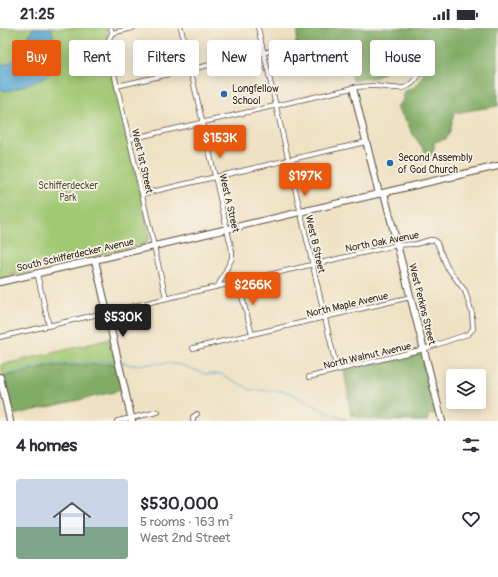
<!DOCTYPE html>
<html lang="en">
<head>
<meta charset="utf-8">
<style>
  :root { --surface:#fff; --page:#f2f2f3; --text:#2b2b33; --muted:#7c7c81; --line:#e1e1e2; --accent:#ea580c }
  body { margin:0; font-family:Pangolin,sans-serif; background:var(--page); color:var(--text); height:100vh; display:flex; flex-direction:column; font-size:15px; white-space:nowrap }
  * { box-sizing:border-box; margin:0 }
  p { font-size:13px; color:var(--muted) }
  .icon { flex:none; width:22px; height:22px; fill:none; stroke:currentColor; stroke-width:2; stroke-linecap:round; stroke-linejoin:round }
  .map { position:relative; height:393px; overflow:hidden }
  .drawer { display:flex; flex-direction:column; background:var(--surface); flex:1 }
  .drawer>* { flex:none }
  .banner { position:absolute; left:12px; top:12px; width:474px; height:36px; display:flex; gap:8px }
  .fabs { position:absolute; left:446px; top:341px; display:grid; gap:8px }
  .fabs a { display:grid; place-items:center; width:40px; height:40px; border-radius:4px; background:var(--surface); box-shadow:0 2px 10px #0003; font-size:20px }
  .price { position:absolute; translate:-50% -34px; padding:0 9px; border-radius:4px; background:var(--accent); color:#fff; font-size:13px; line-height:26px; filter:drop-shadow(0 1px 2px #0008) }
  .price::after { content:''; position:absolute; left:50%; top:24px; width:12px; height:9px; margin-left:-6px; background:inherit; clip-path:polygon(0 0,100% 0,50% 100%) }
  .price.on { background:#222; color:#fff }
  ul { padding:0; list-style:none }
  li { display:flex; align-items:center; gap:12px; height:100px; padding:0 16px }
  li+li { border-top:1px solid var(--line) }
  li span { display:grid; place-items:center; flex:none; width:112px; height:80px; border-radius:4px; color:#555 }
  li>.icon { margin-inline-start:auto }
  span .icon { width:48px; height:48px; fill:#fffc; stroke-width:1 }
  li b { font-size:17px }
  h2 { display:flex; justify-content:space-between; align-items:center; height:48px; padding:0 16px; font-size:17px }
  .pill { padding:0 14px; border-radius:4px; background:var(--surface); box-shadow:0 2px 10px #0003; font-size:14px; line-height:36px }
  .pill.on { background:var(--accent); color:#fff }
  .status { display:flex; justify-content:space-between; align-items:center; height:28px; padding:0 20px; background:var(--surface); direction:ltr }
  .status svg { height:11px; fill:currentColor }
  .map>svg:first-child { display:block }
  .green { fill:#a1c873; stroke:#6e7948 }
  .forest { fill:#80ac65; stroke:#5e6b42 }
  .water { fill:#5ba9d4; stroke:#4b6a79 }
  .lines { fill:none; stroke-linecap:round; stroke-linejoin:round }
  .stream { stroke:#5ba9d4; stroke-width:1 }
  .street-casing { stroke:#564637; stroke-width:5.5 }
  .secondary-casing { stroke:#564637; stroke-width:8 }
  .street { stroke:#fff; stroke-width:4 }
  .secondary { stroke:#fff; stroke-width:6 }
  .poi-dot { fill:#1f6fb2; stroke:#f7f3e8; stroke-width:1.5 }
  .labels { text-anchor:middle; stroke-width:3.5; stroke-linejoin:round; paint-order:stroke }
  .poi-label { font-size:10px; fill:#3b2a1e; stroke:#f7f3e8; text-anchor:start }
  .street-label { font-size:10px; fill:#3b2a1e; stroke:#f7f3e8 }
  .park-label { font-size:10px; fill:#545233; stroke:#f7f3e8 }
</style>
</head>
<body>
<div class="status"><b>21:25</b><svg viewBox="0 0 49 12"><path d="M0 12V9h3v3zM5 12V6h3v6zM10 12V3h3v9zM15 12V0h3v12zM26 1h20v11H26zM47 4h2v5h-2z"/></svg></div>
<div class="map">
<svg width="498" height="393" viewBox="0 0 498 393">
  <rect width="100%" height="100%" fill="#f7f3e8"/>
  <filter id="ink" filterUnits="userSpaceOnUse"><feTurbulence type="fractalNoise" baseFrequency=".025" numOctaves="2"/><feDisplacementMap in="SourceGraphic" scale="8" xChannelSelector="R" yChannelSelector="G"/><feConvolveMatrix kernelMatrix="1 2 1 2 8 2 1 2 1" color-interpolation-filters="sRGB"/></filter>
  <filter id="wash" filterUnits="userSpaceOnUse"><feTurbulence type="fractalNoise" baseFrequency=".012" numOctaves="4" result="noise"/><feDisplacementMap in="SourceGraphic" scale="16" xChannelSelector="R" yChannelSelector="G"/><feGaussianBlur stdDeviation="0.9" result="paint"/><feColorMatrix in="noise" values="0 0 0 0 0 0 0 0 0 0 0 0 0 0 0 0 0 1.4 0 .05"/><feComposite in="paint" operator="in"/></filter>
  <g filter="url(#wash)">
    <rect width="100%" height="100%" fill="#efe2c4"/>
    <g class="green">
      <path d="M0,0H107V24L149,206L148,213L145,216L0,250Z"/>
      <path d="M111,311L117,336L54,338L3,349L1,337Z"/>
    </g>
    <g class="forest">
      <path d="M298,0H498V78L454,85L450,104L446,111L434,114C434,120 435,125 429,129L412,105L407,94L396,79L402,74L404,63C415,61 420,55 424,45L412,42L409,29H401L395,34L390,35L382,46L377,49L353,53L348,32L297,44L291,20L296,15Z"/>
      <path d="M420,325L422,327L437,385L428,387V393C411,393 362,393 351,387L344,342Z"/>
      <path d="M117,336L123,362L13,387L3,349L54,338Z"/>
    </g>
    <path class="water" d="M33,0H51L57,21L50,45L45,50L12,62L3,63L0,60V37C4,36 9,36 12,33C18,29 30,7 33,0Z"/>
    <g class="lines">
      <g class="stream">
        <path d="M122,334L130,337L166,335L181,337L206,346H221L251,362L283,363L291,365L326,384L349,393"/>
        <path d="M1,348L50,336L116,333"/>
      </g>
    </g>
  </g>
  <g filter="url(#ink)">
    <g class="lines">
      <defs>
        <g id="street">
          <path d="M111,0L112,5L109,11V24L166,270"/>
          <path d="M181,0L232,223V230L218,258"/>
          <path d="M258,0L337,342"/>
          <path d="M112,5L133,0"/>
          <path d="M117,58L297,17"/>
          <path d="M130,111L353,60C359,59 366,58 372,58C391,58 407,68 419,47"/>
          <path d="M142,166L366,114"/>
          <path d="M37,245L49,298"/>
          <path d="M238,254L252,306"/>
          <path d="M0,309L397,217L416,216L430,212H434L437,215L447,239L465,263L472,285L473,301L468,306L424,321L309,349"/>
          <path d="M193,320L411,269"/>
          <path d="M117,393L158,384"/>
          <path d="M193,393V389L197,386"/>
        </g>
        <g id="secondary">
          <path d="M353,60L379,166"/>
          <path d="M384,165L442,393"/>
          <path d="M95,232L132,393"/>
          <path d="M0,254L498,138"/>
          <path d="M0,349L10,393"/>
        </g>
      </defs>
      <use href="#street" class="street-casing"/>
      <use href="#secondary" class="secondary-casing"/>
      <use href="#street" class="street"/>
      <use href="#secondary" class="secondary"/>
    </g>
  </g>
  <g class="poi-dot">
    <circle cx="224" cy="66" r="4"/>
    <circle cx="390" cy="135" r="4"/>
  </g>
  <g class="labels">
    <g class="poi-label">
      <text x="232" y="64">Longfellow<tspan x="232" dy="12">School</tspan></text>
      <text x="398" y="133">Second Assembly<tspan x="398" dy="12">of God Church</tspan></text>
    </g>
    <g class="street-label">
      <text transform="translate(143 133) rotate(77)" y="4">West 1st Street</text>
      <text transform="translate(230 175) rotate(77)" y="4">West A Street</text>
      <text transform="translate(382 213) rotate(-11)" y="4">North Oak Avenue</text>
      <text transform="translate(316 216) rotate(77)" y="4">West B Street</text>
      <text transform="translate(75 226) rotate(-13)" y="4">South Schifferdecker Avenue</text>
      <text transform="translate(347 276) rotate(-13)" y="4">North Maple Avenue</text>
      <text transform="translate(423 276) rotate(76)" y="4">West Perkins Street</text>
      <text transform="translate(367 327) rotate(-13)" y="4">North Walnut Avenue</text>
    </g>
    <g class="park-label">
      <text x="68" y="161">Schifferdecker<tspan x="68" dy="12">Park</tspan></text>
    </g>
  </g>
</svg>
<div class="fabs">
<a><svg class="icon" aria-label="layers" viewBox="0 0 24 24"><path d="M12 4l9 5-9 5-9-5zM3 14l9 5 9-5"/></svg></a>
</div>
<b class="price" style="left:220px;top:131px">$153K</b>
<b class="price" style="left:305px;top:169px">$197K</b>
<b class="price" style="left:253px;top:278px">$266K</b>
<b class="price on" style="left:123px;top:310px">$530K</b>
<div class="banner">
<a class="pill on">Buy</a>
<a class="pill">Rent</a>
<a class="pill">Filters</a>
<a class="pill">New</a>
<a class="pill">Apartment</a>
<a class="pill">House</a>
</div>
</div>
<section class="drawer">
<h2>4 homes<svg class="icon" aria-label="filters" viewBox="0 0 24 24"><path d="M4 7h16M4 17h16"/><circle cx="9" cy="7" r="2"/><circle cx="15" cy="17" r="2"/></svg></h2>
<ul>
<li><span style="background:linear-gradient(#c9d6e8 60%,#7fa58c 0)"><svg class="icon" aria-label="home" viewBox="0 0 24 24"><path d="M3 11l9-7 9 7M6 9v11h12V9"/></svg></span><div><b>$530,000</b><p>5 rooms · 163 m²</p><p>West 2nd Street</p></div><svg class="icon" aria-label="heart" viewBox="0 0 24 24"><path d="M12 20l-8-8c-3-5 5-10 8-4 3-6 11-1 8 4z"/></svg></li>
</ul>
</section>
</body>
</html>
